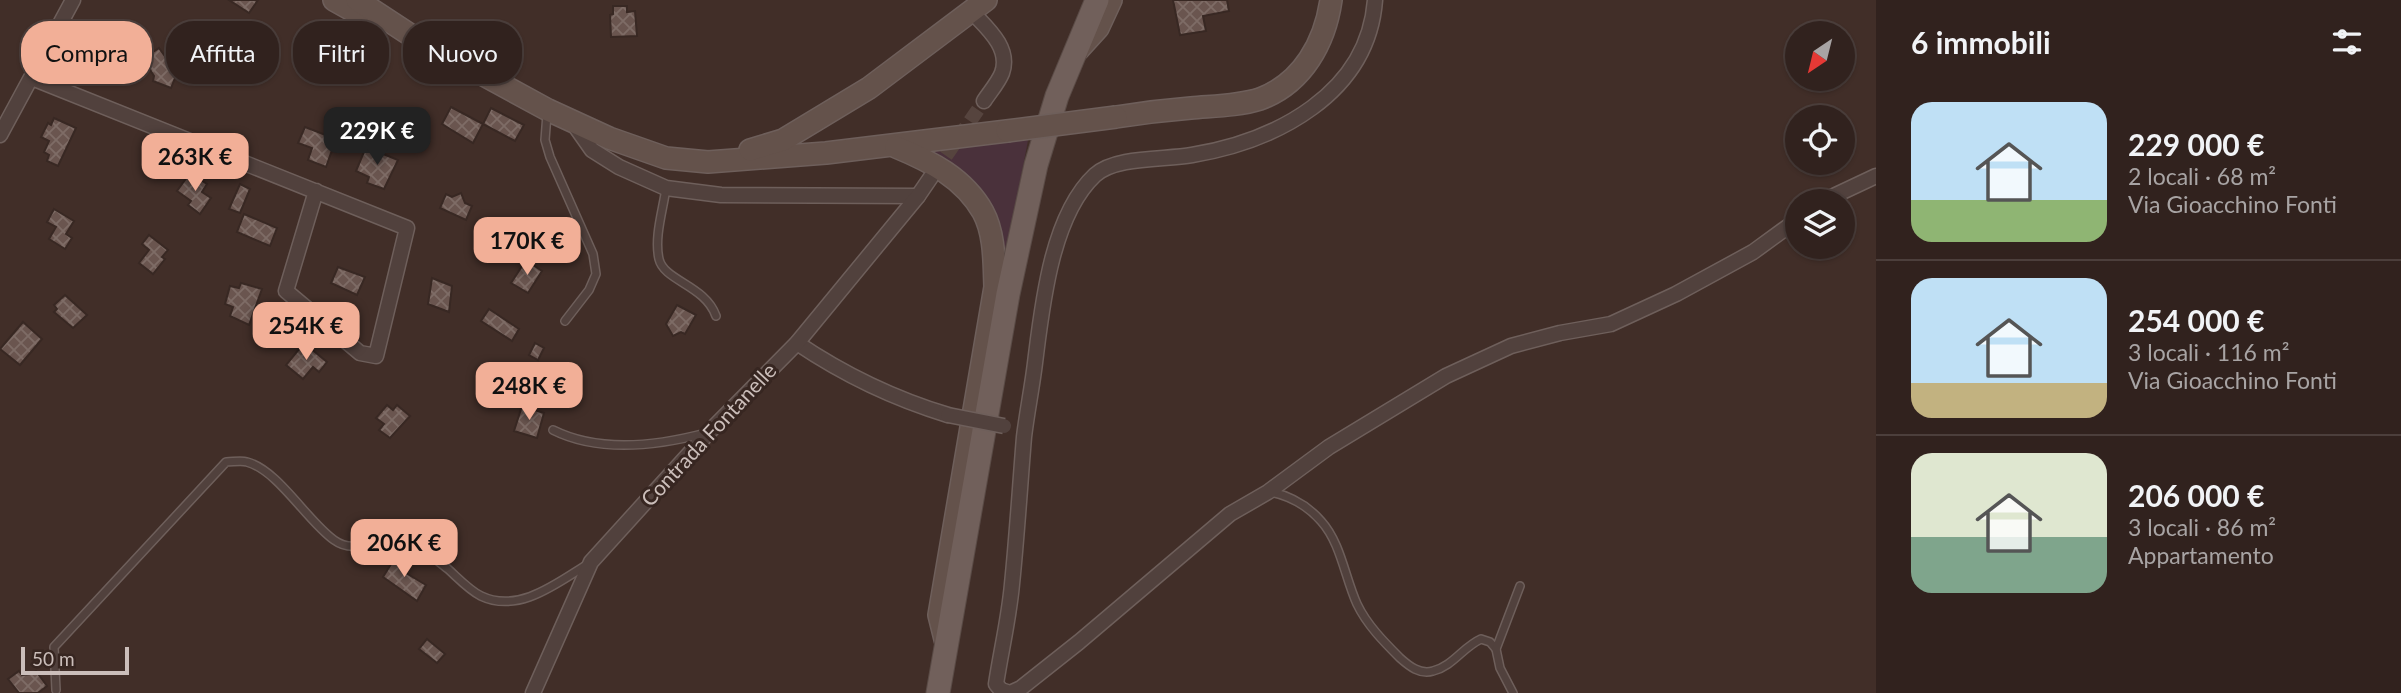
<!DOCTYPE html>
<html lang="it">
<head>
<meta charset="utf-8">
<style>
  :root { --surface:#31221e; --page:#3d2f2b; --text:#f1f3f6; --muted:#a8a4a4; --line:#4c3f3c; --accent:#f2af97 }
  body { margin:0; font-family:Lato,sans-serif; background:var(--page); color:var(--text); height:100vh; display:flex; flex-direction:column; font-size:26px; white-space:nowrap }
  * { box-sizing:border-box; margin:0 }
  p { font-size:23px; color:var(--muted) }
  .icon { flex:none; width:38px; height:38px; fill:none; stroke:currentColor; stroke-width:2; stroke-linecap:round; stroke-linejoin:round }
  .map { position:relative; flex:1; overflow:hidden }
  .details { display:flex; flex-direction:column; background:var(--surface); width:525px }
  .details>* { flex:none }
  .banner { position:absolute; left:21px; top:21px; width:665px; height:63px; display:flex; gap:14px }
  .needle { width:46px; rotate:215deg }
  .tools { position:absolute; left:1785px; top:21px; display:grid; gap:14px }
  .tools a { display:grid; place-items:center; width:70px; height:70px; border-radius:50%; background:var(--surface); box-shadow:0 2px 5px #0004,0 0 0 2px var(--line); font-size:35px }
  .scale { position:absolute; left:21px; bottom:18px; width:108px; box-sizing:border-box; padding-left:7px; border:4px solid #cbbeba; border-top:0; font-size:19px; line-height:24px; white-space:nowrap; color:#cbbeba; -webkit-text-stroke:5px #372621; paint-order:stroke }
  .price { position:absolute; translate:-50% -60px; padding:0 16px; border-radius:14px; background:var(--accent); color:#111; font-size:23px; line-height:46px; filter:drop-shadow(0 2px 4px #0008) }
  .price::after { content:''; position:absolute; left:50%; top:42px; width:21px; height:16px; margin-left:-10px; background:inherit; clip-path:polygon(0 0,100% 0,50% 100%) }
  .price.current { background:#222; color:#fff }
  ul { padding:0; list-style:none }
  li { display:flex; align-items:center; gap:21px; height:175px; padding:0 35px }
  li+li { border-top:2px solid var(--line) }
  li span { display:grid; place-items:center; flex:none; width:196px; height:140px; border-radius:21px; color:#555 }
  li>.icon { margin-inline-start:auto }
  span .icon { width:84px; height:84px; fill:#fffc; stroke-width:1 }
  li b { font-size:30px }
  h2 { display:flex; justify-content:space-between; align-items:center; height:84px; padding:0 35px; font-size:30px }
  .chip { padding:0 24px; border-radius:28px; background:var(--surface); box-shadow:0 2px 5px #0004,0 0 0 2px var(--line); font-size:24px; line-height:63px }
  .chip.current { background:var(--accent); color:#111 }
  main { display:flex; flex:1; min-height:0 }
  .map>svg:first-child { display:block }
  .green { fill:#4a313b }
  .building { fill:url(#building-cross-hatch); stroke:#382823; stroke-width:2 }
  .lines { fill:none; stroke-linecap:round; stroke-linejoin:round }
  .minor-tunnel { stroke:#56443e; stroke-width:14; stroke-dasharray:14 7; stroke-linecap:butt }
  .service-casing { stroke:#6e5f5b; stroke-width:10 }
  .minor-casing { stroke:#6e5f5b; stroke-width:17 }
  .secondary-casing { stroke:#6e5f5b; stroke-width:24 }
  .primary-casing { stroke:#5a4b46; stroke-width:25 }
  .service { stroke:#51413d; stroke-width:7 }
  .minor { stroke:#51413d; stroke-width:14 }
  .secondary { stroke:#64524b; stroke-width:21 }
  .primary { stroke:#71605b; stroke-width:23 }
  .minor-bridge-casing { stroke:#6e5f5b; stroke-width:17; stroke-linecap:butt }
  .secondary-bridge-casing { stroke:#6e5f5b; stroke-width:24; stroke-linecap:butt }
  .minor-bridge { stroke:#51413d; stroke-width:14 }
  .secondary-bridge { stroke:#64524b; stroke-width:21 }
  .labels { text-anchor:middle; stroke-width:6; stroke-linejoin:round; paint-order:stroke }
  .street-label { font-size:21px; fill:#cbbeba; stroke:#372621 }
</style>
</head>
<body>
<main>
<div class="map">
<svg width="1876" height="693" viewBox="0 0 1876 693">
  <defs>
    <pattern id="building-cross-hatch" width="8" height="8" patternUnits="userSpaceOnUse" patternTransform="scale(1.75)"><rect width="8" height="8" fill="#6a554f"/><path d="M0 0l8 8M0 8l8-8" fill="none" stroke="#7e6c66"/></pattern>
  </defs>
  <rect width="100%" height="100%" fill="#412e28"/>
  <path class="green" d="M1028,140L1005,264L995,226L931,153L932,148Z"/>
  <g class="building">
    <path d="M229,0H258L249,13Z"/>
    <path d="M1173,0H1227L1229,11L1203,16L1206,31L1180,35Z"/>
    <path d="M613,6H627V12L635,11L637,36L611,37L610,15L613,14Z"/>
    <path d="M91,25L110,32L104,47L118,52L112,66L96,60L100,51L84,45Z"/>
    <path d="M159,48L177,73L171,88L153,81L154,76L143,59Z"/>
    <path d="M451,107L483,124L473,143L442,124Z"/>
    <path d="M491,108L524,125L515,141L483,124Z"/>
    <path d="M54,118L76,128L58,166L47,161L49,155L44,152L49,141L41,137L48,123L51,125Z"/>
    <path d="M305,127L336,139L326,167L308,160L312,148L298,143Z"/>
    <path d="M366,147L398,160L384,189L367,183L369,177L356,171Z"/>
    <path d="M190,173L207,184L202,192L211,198L200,214L188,205L191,201L177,191Z"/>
    <path d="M240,184L250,189L240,213L229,209Z"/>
    <path d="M461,193L465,203L472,206L466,220L440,208L446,194L452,197Z"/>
    <path d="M54,209L74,221L66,234L72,238L65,249L49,239L56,227L47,222Z"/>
    <path d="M244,214L277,228L270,246L237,232Z"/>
    <path d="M149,235L168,250L162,257L165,259L153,274L139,263L149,250L142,244Z"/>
    <path d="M526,260L542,271L528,293L511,283Z"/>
    <path d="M338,267L365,277L357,295L331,283Z"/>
    <path d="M432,278L452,286L449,312L428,304Z"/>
    <path d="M241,283L262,289L249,325L230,316L233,307L225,304L230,286L239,288Z"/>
    <path d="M65,295L87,315L73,328L54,312L57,309L54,305Z"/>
    <path d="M677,305L696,315L685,334L681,332L673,336L666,324Z"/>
    <path d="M489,309L519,329L512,341L481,321Z"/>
    <path d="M23,322L42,339L20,365L0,349Z"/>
    <path d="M304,343L327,362L319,372L313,367L303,379L286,365Z"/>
    <path d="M535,343L544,348L538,360L529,355Z"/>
    <path d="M387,405L393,410L397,405L410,416L390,438L379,430L384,424L376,418Z"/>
    <path d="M522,406L544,413L537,438L514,431Z"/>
    <path d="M396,556L411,565L406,573L426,585L417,601L383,577Z"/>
    <path d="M427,639L445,654L437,663L419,649Z"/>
    <path d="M19,671L22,675L31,674L36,671L47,686L38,693H19L8,679Z"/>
  </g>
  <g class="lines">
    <path class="minor-tunnel" d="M934,173L984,101"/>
    <defs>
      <g id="service">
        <path d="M547,114L545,140L550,157L593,254L596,274L589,290L565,321"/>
        <path d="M666,188C663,210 654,237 659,259C664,281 705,285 716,316"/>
        <path d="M553,430C599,453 657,446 706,433"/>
        <path d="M1271,492C1290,496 1307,505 1321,521C1341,543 1345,578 1357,604C1367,625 1384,642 1400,658C1409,666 1420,675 1433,671C1453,666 1463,647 1481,639L1490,642L1496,649"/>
        <path d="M56,690L54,647L226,462C233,462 241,460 247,462C278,470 307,521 334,540C359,558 378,531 404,540C420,545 435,559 448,569C458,578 469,590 481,596C519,614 557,583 588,564"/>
        <path d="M1513,693L1500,668L1496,649L1520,586"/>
      </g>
      <g id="minor">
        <path d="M1375,0C1368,94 1276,141 1192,155C1165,160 1116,156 1095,175C1051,216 1042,307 1035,363C1032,388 1027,412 1024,437C1020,486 1017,535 1012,584C1009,618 1001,651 996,684L1001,690L1010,693L1021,688L1079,642L1230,514L1268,492L1329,447L1446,376L1511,346L1560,333L1611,324L1676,294L1753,252L1797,220"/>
        <path d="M974,5L972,12C987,28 1011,48 1002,73C998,83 989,93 984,101"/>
        <path d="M32,78L407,228L376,356L360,353L286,291L316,191"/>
        <path d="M573,123L592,150L619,167L666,188L721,195L918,196"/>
        <path d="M0,135L73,0"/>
        <path d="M1823,201L1876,176"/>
        <path d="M797,343C843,374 895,399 948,415"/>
        <path d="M533,693L591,562L709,432L797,343L918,196L931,177"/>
      </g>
      <g id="secondary">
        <path d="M334,0L368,19"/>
        <path d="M357,0L412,36L548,110L609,138L666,158L708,162L826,153L1007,131"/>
        <path d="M1078,50L1098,28L1111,0"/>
        <path d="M1116,117C1141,113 1166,110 1191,108C1213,106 1238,106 1260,99C1303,83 1325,42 1331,0"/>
        <path d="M896,147C930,161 964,178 983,212C995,234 994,263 995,287L939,615L946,643"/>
        <path d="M750,150L783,140L869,88L986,0"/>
      </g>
      <path id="primary" d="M938,693L1008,294L1036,165L1057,96L1097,0"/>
    </defs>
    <use href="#service" class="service-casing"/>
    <use href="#minor" class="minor-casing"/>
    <use href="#secondary" class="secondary-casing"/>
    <use href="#primary" class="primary-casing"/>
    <use href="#service" class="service"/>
    <use href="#minor" class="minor"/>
    <use href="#secondary" class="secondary"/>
    <use href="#primary" class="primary"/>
    <defs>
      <path id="minor-bridge" d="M948,415L1004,426"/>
      <path id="secondary-bridge" d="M1007,131L1116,117"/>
    </defs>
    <use href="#minor-bridge" class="minor-bridge-casing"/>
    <use href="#secondary-bridge" class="secondary-bridge-casing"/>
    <use href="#minor-bridge" class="minor-bridge"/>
    <use href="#secondary-bridge" class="secondary-bridge"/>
  </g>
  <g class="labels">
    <g class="street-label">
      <text transform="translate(709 435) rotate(-47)" y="7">Contrada Fontanelle</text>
    </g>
  </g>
</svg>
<div class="tools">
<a><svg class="needle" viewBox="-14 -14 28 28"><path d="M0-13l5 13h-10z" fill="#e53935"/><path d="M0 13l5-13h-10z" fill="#a8a4a4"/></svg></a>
<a><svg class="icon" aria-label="locate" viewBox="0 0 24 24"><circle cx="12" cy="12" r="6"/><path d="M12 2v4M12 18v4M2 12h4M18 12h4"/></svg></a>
<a><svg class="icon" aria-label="layers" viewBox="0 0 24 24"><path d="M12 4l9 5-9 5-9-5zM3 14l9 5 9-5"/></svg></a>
</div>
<div class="scale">50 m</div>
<b class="price current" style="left:377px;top:167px">229K €</b>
<b class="price" style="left:195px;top:193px">263K €</b>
<b class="price" style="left:527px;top:277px">170K €</b>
<b class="price" style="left:306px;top:362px">254K €</b>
<b class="price" style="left:529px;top:422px">248K €</b>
<b class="price" style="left:404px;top:579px">206K €</b>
<div class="banner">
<a class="chip current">Compra</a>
<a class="chip">Affitta</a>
<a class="chip">Filtri</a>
<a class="chip">Nuovo</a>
</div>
</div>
<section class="details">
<h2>6 immobili<svg class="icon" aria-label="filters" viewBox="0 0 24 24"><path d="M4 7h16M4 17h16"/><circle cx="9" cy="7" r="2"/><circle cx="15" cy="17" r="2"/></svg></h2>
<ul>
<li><span style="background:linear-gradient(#bfe0f5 70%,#8fb573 0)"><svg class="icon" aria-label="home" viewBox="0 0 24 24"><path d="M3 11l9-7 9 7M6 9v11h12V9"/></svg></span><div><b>229 000 €</b><p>2 locali · 68 m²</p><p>Via Gioacchino Fonti</p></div></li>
<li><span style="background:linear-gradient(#bfe0f5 75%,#c2b280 0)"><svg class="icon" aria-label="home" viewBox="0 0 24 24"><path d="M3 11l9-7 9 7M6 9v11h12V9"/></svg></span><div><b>254 000 €</b><p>3 locali · 116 m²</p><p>Via Gioacchino Fonti</p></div></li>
<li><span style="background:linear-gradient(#dfe7d0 60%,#7fa58c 0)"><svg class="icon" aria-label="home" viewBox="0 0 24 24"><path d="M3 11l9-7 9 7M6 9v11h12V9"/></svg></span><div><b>206 000 €</b><p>3 locali · 86 m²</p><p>Appartamento</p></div></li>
</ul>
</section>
</main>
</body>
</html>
